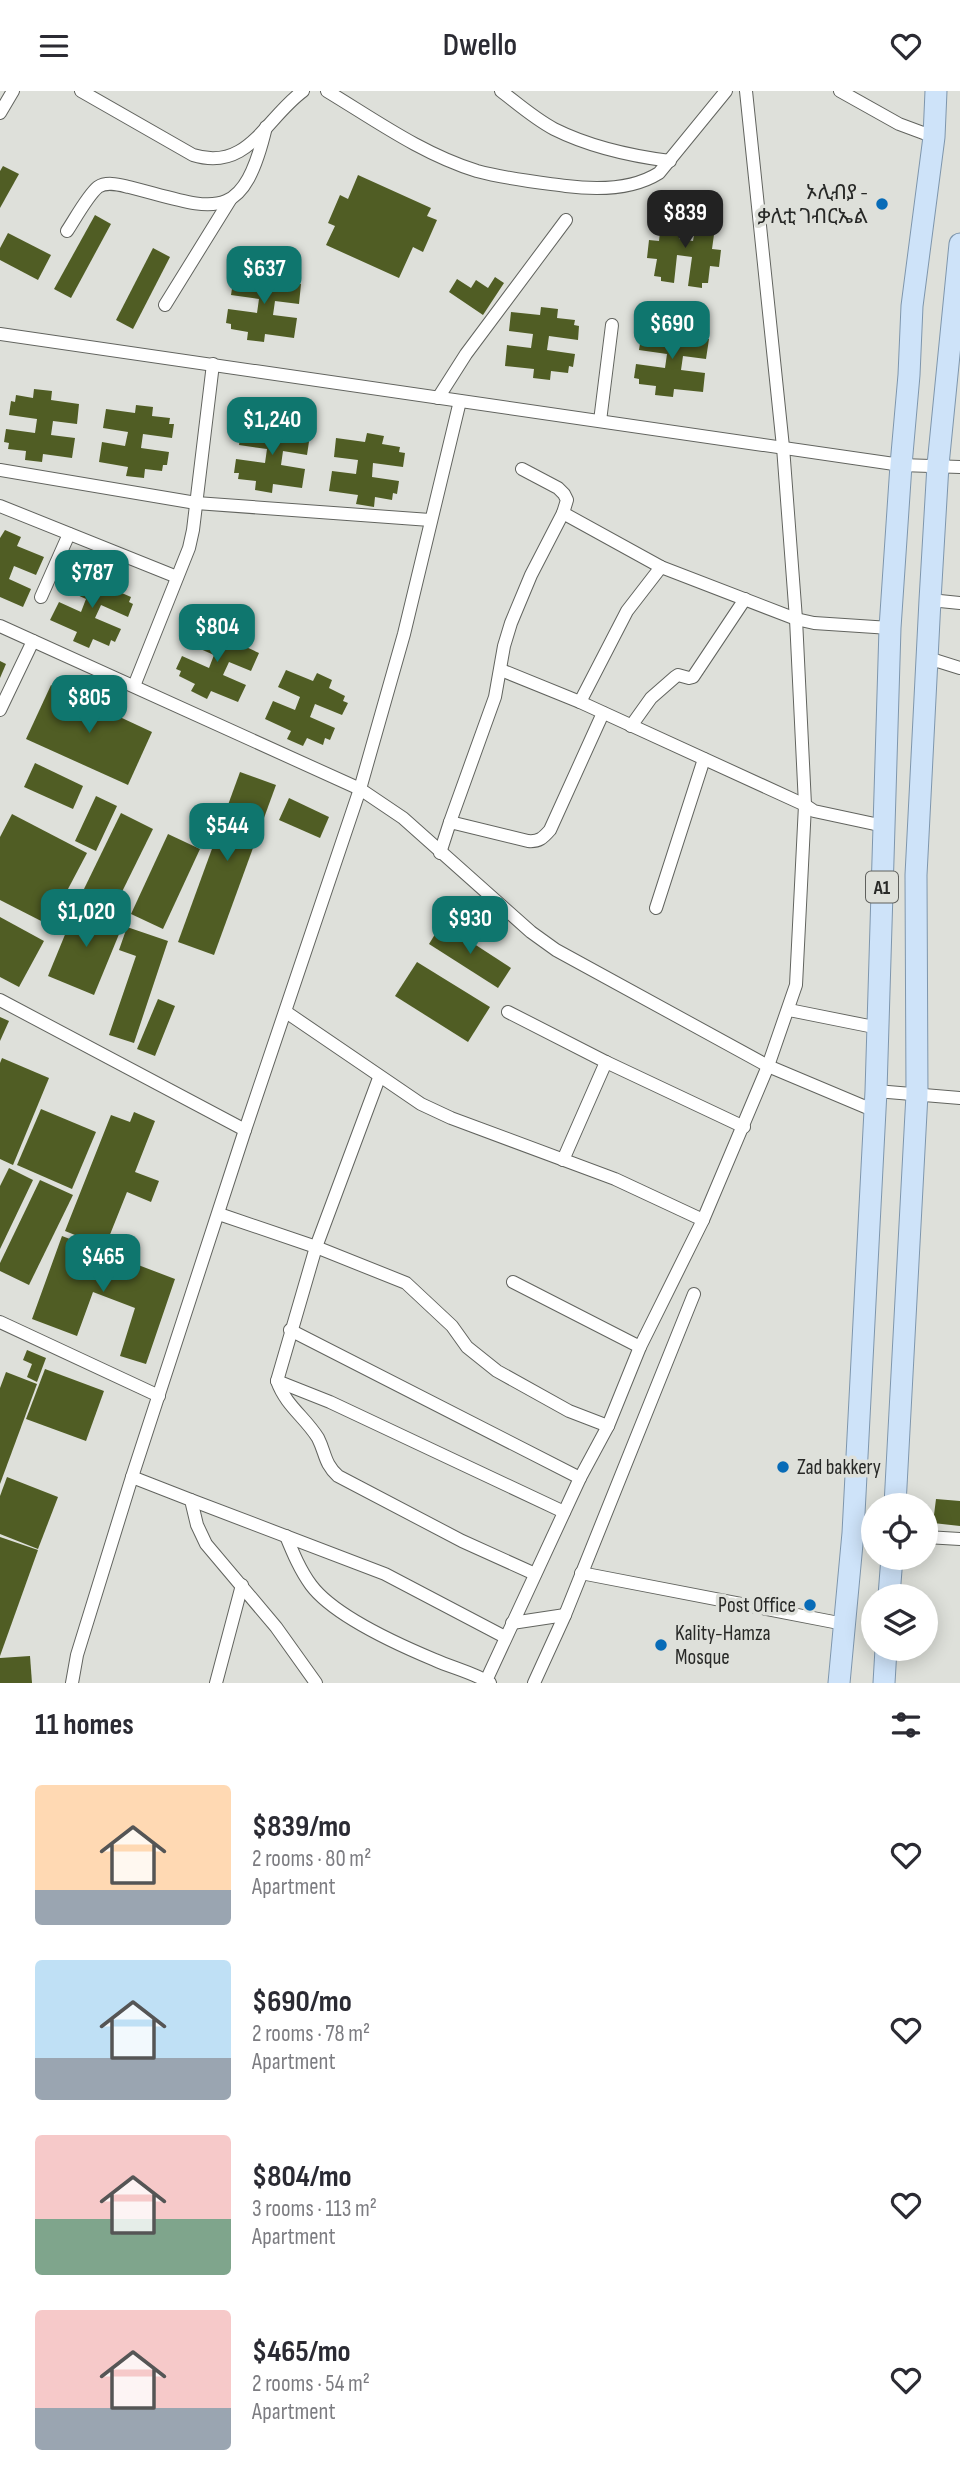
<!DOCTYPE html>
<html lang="en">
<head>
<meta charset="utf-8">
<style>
  :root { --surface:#fff; --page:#f2f2f3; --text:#2b2b33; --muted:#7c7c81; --accent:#0f766e }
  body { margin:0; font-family:"Sofia Sans Condensed","Noto Sans Ethiopic",sans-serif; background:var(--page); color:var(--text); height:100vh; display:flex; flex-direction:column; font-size:26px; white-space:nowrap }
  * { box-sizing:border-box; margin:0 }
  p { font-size:23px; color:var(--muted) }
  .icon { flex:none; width:38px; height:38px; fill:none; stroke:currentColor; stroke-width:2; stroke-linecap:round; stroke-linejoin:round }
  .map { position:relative; height:1592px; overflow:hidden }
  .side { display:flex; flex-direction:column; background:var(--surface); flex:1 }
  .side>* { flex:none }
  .fabs { position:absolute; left:861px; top:1402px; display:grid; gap:14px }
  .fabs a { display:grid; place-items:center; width:77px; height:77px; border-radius:50%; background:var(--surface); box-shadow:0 4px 18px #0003; font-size:35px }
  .price { position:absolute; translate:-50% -60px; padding:0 16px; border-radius:14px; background:var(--accent); color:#fff; font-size:23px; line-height:46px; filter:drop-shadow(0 2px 4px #0008) }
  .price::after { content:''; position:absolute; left:50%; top:42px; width:21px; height:16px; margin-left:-10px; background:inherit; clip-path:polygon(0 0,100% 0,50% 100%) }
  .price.selected { background:#222; color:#fff }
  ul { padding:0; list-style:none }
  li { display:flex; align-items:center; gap:21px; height:175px; padding:0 35px }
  li span { display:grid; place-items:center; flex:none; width:196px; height:140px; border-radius:7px; color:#555 }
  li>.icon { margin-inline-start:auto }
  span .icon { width:84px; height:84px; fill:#fffc; stroke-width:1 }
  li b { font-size:30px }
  h2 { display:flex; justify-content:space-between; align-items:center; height:84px; padding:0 35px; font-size:30px }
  header { display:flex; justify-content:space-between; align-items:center; height:91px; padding:0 35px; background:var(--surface); font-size:32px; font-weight:600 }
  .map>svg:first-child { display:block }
  .building { fill:#505d24 }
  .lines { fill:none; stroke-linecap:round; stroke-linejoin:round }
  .street-casing { stroke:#62645f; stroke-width:14 }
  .primary-casing { stroke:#7e96ad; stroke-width:23 }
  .street { stroke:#fff; stroke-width:12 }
  .primary { stroke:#cee3f9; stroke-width:21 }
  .poi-dot { fill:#076bb7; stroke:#dee0da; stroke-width:2.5 }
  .labels { text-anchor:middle; stroke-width:7; stroke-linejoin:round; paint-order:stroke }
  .shield { fill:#dee0da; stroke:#5f605d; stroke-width:2 }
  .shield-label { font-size:19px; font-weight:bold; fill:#282927 }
  .poi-label { font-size:21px; fill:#282927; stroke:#dee0da; text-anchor:end }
</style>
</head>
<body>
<header><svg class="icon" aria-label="menu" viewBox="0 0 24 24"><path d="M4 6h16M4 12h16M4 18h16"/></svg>Dwello<svg class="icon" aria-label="heart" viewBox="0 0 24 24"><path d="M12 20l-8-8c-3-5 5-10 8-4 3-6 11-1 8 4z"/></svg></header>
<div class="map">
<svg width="960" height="1592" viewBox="0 0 960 1592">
  <rect width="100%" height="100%" fill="#dee0da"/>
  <g class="building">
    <path d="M3,75L19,83L0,117V80Z"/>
    <path d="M358,84L431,117L427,125L437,129L423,161L413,156L399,187L326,154L335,135L328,132L340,104L348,108Z"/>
    <path d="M662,122L682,124L679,148L693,150L697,126L716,129L712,158L721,159L719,176L710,175L708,192H702V197L688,195L692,166L677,164L674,192L661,190V186L654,185L657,168L647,167L649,149L659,150Z"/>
    <path d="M95,124L111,133L71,207L54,198Z"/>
    <path d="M8,142L51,164L38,189L0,169V157Z"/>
    <path d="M153,157L170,166L133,238L116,229Z"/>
    <path d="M256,178L273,180L272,189L301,193L299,213L275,210L273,224L297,227L294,247L265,243L264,251L247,249L248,241L231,238V233L226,232L228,218L257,222L259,208L231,204L233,191L237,192L238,185L255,187Z"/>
    <path d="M495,186L504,192L483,224L449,201L457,188L471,197L476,189L488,197Z"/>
    <path d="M541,216L558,218L557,227L575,229L574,234L579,235L578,249L549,245L547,259L575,263L573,276L569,275L568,282L551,280L550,289L533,287L534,278L505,275L507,254L531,257L533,243L509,240L511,221L540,224Z"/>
    <path d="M664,233L681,235L680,244L709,248L706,268L683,265L681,279L705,282L703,301L674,298L673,306L655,304L656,295L639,293V288L634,287L636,273L665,277L667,263L639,259L641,246L645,247L646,240L663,242Z"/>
    <path d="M34,298L52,300L51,309L79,313L77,333L53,330L51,344L75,347L72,367L43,363L42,371L25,369L26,360L8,358L9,352L4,351L6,338L35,342L37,328L9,324L11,310L15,311L16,304L33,307Z"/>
    <path d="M136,314L153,316L152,325L170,327L169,333H174L172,347L143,343L141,357L169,361L167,374H163L162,380L145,378L144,387L126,385L128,376L99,371L102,351L125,355L128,341L103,337L106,318L135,322Z"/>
    <path d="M265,328L282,331L281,340L310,344L307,364L283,360L281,374L305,378L302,397L273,393L272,402L255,399L256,390L238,388L239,382H234L236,368L265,372L267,358L239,354L241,341H246L247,335L264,337Z"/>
    <path d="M367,342L384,345L382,353L400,356L399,361L405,362L403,376L373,372L372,386L399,390L397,403L393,402L392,409L375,406L374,416L356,413L358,404L329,400L332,380L356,383L358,369L334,366L336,347L365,351Z"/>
    <path d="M5,439L21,446L17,455L44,466L36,484L14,475L9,488L31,498L23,516L0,506V447Z"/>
    <path d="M72,480L99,492L102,484L118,491L115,499L131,506L129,511L133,513L128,526L101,514L95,527L121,538L115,551L111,549L109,555L93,548L89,557L73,550L77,541L50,529L59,511L81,521L86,508L64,498Z"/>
    <path d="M221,535L237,542L233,550L259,562L251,580L229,571L223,584L246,594L238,611L211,600L207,608L191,600L195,593L179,585L181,580L176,578L182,565L209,577L214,564L189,553L194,541L198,543L201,536L217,543Z"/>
    <path d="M0,570L6,573L0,587Z"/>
    <path d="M286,579L313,590L317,582L332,589L329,597L345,605L343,610L348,612L342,624L315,613L310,626L335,637L330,649L325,647L323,654L307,647L303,655L287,648L291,640L265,628L273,610L295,619L300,606L278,596Z"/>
    <path d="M51,594L152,641L128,694L26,648Z"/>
    <path d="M35,672L83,695L73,718L24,696Z"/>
    <path d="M240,681L276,694L214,864L178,851Z"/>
    <path d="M96,705L117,715L96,760L75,750Z"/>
    <path d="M289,707L329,726L320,747L279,729Z"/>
    <path d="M121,722L153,738L115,815L83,800Z"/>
    <path d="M12,723L87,762L49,834L0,809V746Z"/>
    <path d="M168,743L200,758L163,838L131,823Z"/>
    <path d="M78,812L124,831L94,904L48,885Z"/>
    <path d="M0,826L44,850L19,896L0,886Z"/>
    <path d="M442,832L511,877L498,897L429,853Z"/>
    <path d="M127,836L168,850L134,952L109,944L136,865L119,859Z"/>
    <path d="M417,871L490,916L468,951L395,905Z"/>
    <path d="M158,908L175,915L155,965L137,958Z"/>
    <path d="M0,926L9,930L0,950Z"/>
    <path d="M2,967L49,987L13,1074L0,1068V972Z"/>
    <path d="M41,1018L96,1041L72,1098L17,1074Z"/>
    <path d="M134,1021L155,1030L135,1081L159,1090L151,1111L127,1101L105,1156L65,1140L111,1024L130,1031Z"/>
    <path d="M9,1077L33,1089L0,1158V1095Z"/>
    <path d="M40,1089L73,1104L29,1194L0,1180V1172Z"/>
    <path d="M62,1145L175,1188L146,1273L120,1265L135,1217L93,1201L77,1245L32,1228Z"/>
    <path d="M27,1259L46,1267L37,1291L27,1286L32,1273L23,1269Z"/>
    <path d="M45,1278L104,1300L86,1350L26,1328Z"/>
    <path d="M6,1281L37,1293L0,1393V1297Z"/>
    <path d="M7,1386L58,1406L38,1458L0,1443V1405Z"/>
    <path d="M936,1408L960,1410V1435L933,1432Z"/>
    <path d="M0,1446L38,1459L0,1565Z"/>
    <path d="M30,1565L32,1592H0V1567Z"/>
  </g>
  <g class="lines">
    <defs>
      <g id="street">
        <path d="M81,0L193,64C248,81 265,28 303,0"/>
        <path d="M327,0C375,29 422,63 477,80C506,88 536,91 566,95C597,99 632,99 659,82L726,0"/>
        <path d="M501,0C518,13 535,28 554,38C590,56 631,65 670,70"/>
        <path d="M840,0L899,33L934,46"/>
        <path d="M0,22L13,0"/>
        <path d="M67,140C75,128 88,104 98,96C107,90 120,94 129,96C212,117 242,138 266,36"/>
        <path d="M165,214L230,109"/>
        <path d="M0,243L901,374L960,376"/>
        <path d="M438,307L466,263L566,129"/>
        <path d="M600,330L612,234"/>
        <path d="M0,379L196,412L430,429"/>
        <path d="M0,415L177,486"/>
        <path d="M563,422L661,476L796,528L814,532L890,537"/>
        <path d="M41,506L69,443"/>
        <path d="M930,509L960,512"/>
        <path d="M0,535L360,698L403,727L531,841L556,859L768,975L875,1020"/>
        <path d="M928,567L960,577"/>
        <path d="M501,579L580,611L805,714L814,720L884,735"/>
        <path d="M134,595L189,457L193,439L213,273"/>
        <path d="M580,611L627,520L661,476"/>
        <path d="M0,619L33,550"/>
        <path d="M631,635L651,607L675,586L678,584L689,587L693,586L745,508"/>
        <path d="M450,731L495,606L504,555L511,532L531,484L563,422L567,409L564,403L558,397L522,378"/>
        <path d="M440,762L450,731L528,750C539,751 543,747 550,739L603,622"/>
        <path d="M656,817L704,668"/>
        <path d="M0,909L245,1039"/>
        <path d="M789,919L879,937"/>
        <path d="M286,921L421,1013L451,1027L615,1088L703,1129"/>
        <path d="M508,921L606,971L744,1036"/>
        <path d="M379,987L316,1156L277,1290C286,1315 305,1326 318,1347C326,1363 324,1372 338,1385L462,1450L535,1483"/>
        <path d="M876,1000L960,1007"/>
        <path d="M563,1069L606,971"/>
        <path d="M219,1123L316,1156L406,1192L452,1235L467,1256L497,1280L569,1320L608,1335"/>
        <path d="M513,1191L640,1256"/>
        <path d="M0,1231L159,1305"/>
        <path d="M290,1239L580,1387"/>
        <path d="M277,1290L330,1311L564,1421"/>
        <path d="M132,1386L191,1409L197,1434L206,1453L276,1536L316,1592"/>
        <path d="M191,1409L385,1483L505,1546"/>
        <path d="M853,1442L873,1443"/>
        <path d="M286,1445C293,1462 300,1479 311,1494C334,1525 399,1554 435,1569C453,1577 474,1582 490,1592"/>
        <path d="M926,1446L960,1448"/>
        <path d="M581,1482L844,1533"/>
        <path d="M512,1532L565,1524"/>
        <path d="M72,1592L77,1564L132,1386L245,1039L360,698L404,543L460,310"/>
        <path d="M216,1592L242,1494"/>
        <path d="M485,1592L580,1387L608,1335L640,1256L703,1129L768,975L796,894L805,714L796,528L783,356L746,0"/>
        <path d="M534,1592L565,1524L694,1203"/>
      </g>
      <g id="primary">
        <path d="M895,1414L917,1003L916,784L930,509L938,374L960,153"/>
        <path d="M889,1505L892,1466"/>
        <path d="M839,1592L853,1442L876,1000L890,537L901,374L909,284L912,215L934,46L936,0"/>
        <path d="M884,1592L886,1558"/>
      </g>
    </defs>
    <use href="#street" class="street-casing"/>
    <use href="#primary" class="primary-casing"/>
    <use href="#street" class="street"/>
    <use href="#primary" class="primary"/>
  </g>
  <g class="poi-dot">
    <circle cx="882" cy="113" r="7"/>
    <circle cx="783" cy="1376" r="7"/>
    <circle cx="810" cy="1514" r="7"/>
    <circle cx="661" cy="1554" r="7"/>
  </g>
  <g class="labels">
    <rect class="shield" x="866" y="780.5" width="32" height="31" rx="5"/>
    <g class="shield-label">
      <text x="882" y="803">A1</text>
    </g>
    <g class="poi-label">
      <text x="868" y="108">ኦሊብያ -<tspan x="868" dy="24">ቃሊቲ ገብርኤል</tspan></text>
      <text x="797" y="1383" text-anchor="start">Zad bakkery</text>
      <text x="796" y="1521">Post Office</text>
      <text x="675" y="1549" text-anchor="start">Kality-Hamza<tspan x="675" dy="24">Mosque</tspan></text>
    </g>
  </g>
</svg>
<div class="fabs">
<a><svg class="icon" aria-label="locate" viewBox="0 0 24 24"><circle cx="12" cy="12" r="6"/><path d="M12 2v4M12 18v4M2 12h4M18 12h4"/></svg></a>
<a><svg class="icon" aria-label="layers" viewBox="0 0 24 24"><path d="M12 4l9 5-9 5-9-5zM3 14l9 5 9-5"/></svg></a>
</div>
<b class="price selected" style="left:685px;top:159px">$839</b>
<b class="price" style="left:264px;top:215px">$637</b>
<b class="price" style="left:672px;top:270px">$690</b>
<b class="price" style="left:272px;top:366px">$1,240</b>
<b class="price" style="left:92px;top:519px">$787</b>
<b class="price" style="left:217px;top:573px">$804</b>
<b class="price" style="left:89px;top:644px">$805</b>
<b class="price" style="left:227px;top:772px">$544</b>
<b class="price" style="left:86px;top:858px">$1,020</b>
<b class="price" style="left:470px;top:865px">$930</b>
<b class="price" style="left:103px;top:1203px">$465</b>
</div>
<section class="side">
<h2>11 homes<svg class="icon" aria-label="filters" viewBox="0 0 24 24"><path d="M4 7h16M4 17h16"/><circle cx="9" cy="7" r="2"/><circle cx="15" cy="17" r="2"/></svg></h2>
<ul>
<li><span style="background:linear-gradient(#ffd9b3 75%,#9aa5b1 0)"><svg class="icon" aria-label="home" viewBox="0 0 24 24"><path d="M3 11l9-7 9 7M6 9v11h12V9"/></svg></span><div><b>$839/mo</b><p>2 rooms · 80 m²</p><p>Apartment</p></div><svg class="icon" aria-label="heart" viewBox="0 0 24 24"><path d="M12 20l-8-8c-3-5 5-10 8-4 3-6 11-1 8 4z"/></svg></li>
<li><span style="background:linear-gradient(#bfe0f5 70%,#9aa5b1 0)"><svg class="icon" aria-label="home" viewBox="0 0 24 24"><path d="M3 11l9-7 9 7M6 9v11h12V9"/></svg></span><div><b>$690/mo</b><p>2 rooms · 78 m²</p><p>Apartment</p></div><svg class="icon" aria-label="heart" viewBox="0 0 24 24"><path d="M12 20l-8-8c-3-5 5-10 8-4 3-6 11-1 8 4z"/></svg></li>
<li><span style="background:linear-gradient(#f6c9c9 60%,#7fa58c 0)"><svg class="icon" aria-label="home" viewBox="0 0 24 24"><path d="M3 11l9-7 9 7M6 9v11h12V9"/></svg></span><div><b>$804/mo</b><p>3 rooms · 113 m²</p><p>Apartment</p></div><svg class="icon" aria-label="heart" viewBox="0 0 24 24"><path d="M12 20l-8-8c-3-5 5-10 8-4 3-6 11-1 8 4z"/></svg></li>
<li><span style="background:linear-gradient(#f6c9c9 70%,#9aa5b1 0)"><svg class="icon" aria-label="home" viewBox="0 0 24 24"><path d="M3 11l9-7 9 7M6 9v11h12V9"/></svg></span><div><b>$465/mo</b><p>2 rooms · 54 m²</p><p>Apartment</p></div><svg class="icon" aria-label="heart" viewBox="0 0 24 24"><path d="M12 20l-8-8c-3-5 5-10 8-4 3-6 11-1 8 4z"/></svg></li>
</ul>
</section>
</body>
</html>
